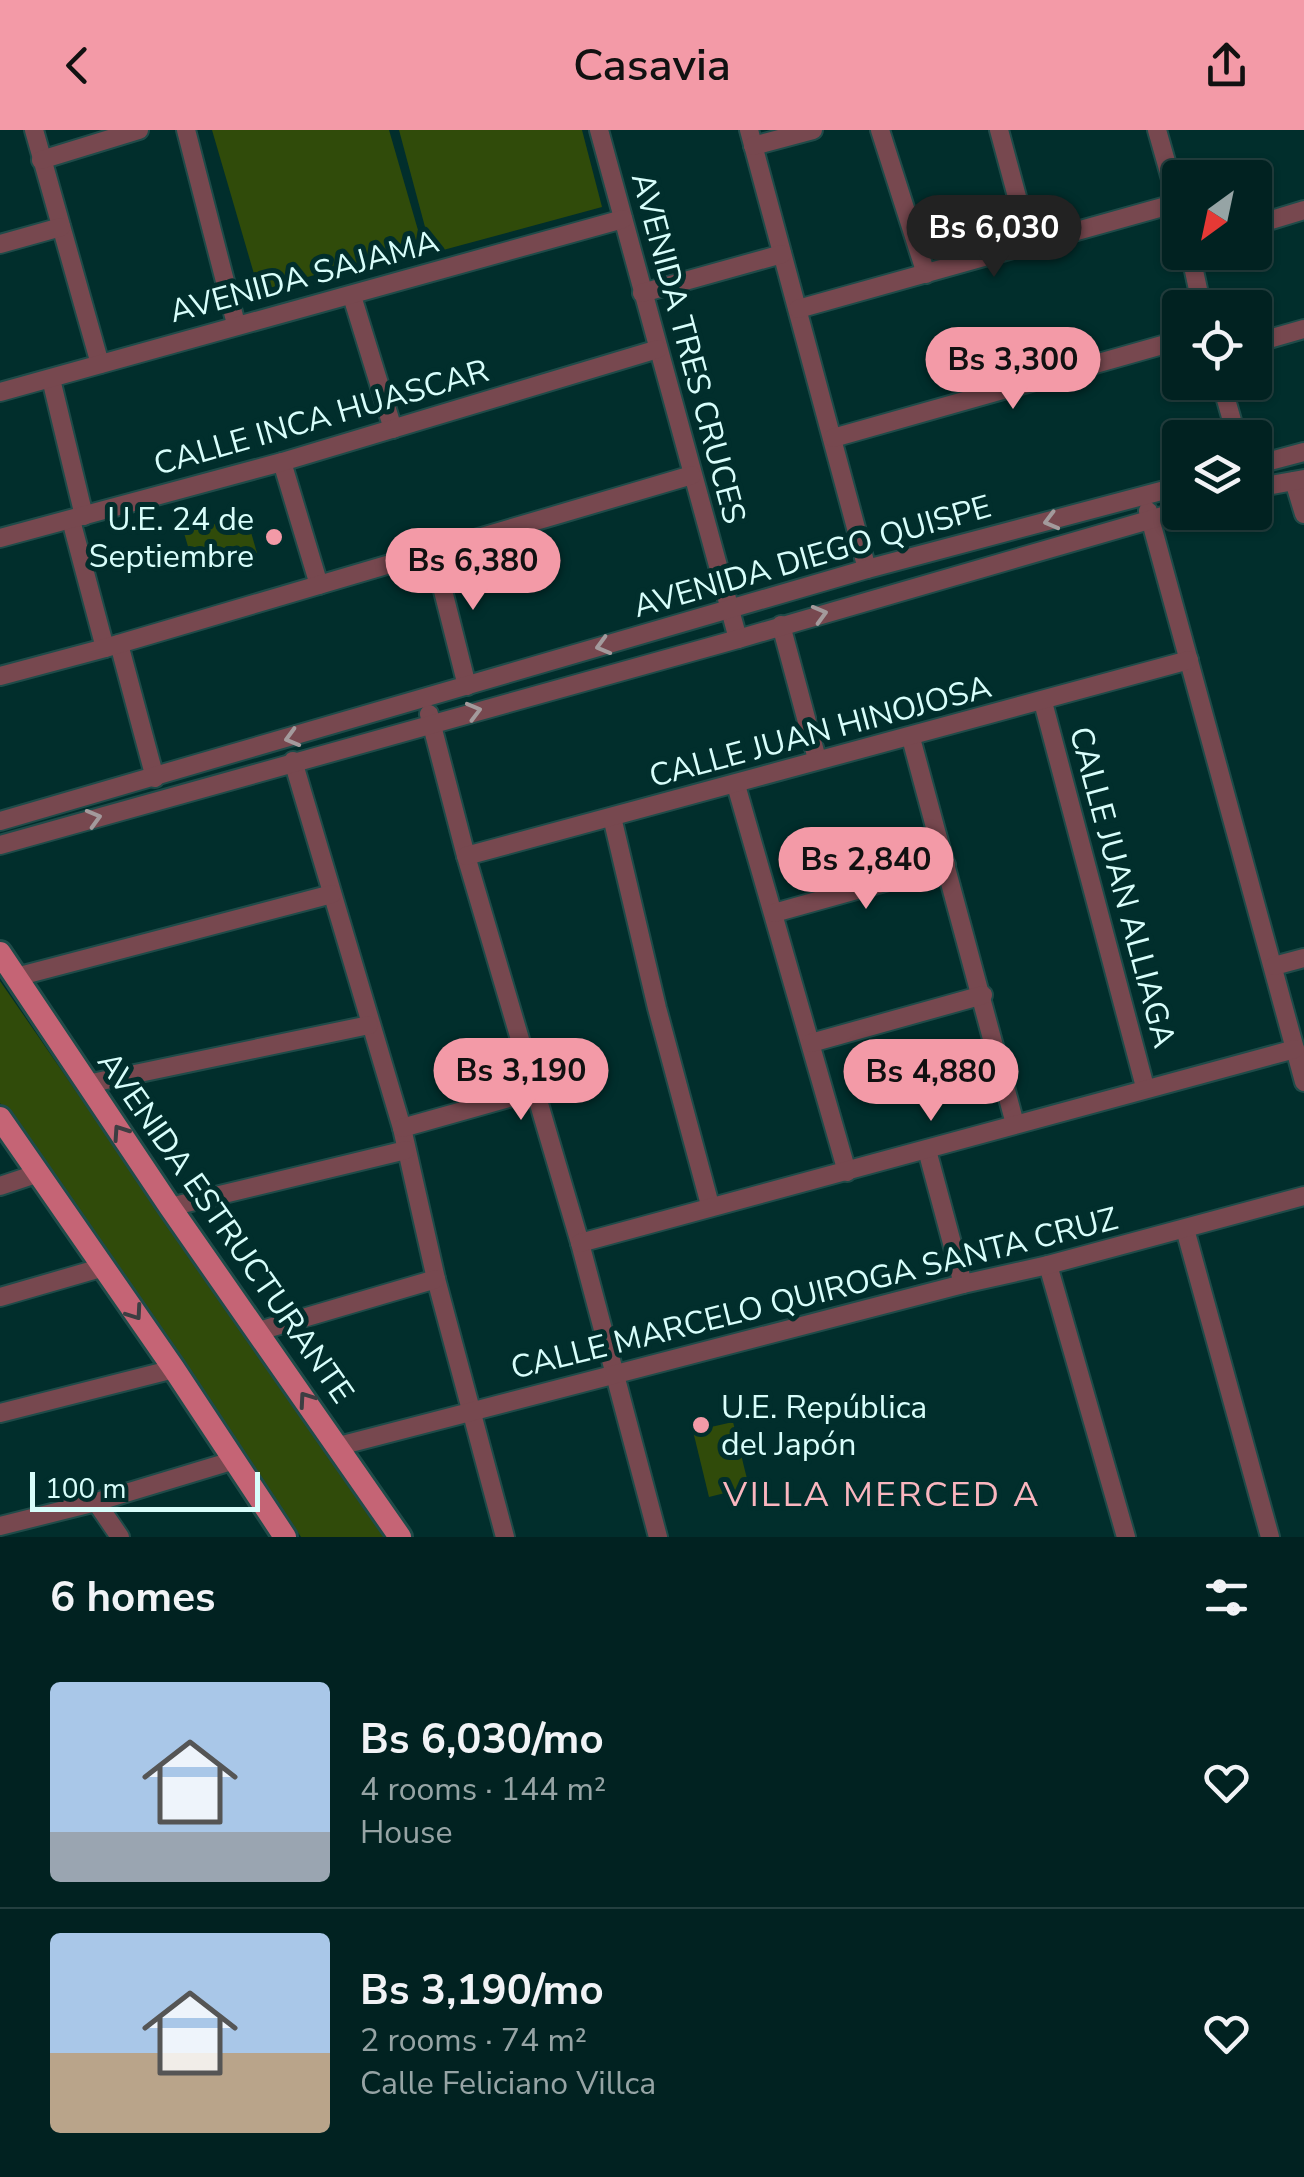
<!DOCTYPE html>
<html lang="en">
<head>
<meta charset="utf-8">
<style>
  :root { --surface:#012221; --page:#0f2f2e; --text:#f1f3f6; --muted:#96a4a5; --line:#233f3f; --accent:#f39aa7 }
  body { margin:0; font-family:"Nunito Sans",sans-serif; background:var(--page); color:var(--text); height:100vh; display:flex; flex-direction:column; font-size:38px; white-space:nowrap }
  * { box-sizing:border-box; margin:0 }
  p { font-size:32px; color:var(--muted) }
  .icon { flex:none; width:55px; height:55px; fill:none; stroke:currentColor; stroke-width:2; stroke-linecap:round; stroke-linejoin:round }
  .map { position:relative; height:1407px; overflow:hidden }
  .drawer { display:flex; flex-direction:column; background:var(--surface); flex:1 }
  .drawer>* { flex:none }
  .needle { width:65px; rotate:213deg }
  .tools { position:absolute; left:1162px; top:30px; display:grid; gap:20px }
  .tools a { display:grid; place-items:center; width:110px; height:110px; border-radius:10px; background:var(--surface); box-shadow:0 2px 8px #0004,0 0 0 2px var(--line); font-size:50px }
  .scale { position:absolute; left:30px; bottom:25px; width:230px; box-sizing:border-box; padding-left:10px; border:5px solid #d8fefb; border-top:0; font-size:28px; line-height:35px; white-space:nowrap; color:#d8fefb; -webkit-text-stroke:8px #012e2c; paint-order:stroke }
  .price { position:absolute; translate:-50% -85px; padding:0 22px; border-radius:35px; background:var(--accent); color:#111; font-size:32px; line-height:65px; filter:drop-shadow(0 2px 5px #0008) }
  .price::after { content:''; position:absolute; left:50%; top:60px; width:30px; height:22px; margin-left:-15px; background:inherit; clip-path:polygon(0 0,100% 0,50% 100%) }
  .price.selected { background:#222; color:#fff }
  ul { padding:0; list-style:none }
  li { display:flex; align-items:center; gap:30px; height:250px; padding:0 50px }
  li+li { border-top:2px solid var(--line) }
  li span { display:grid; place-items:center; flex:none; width:280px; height:200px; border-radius:10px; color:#555 }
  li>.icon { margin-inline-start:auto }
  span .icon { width:120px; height:120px; fill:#fffc; stroke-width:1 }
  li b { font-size:42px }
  h2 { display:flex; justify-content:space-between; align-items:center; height:120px; padding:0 50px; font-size:42px }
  header { display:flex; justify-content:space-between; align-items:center; height:130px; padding:0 50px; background:var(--accent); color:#111; font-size:45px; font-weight:600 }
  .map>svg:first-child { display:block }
  .green { fill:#304b0a }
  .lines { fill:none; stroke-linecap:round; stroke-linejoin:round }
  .minor-casing { stroke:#1f4b49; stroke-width:22 }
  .major-casing { stroke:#1f4b49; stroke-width:28 }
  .minor { stroke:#77484f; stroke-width:18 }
  .major { stroke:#c56475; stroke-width:22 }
  .oneway { stroke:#a39a9c }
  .oneway2 { stroke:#3c3e42 }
  .poi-dot { fill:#f39aa7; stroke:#012e2c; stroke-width:4 }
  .labels { text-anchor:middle; stroke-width:10; stroke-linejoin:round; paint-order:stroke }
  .street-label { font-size:32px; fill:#d8fefb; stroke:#012e2c }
  .poi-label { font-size:32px; fill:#d8fefb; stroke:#012e2c; text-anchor:end }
  .neighbourhood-label { font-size:35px; letter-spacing:2.5px; fill:#fab6bf; stroke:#012e2c }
</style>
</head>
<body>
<header><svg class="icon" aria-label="back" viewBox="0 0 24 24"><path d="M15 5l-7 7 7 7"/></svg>Casavia<svg class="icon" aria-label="share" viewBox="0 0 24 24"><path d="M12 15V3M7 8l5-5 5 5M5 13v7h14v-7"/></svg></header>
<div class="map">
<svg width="1304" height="1407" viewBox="0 0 1304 1407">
  <rect width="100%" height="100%" fill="#012e2c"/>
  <g class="green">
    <path d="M212,0H389L422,114L259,161Z"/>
    <path d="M399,0H582L602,77L432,123Z"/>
    <path d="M994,65L1008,106L949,126L935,85Z"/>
    <path d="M246,385L257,423L195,440L184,403Z"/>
    <path d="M0,851L384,1407H301L0,973Z"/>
    <path d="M733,1292L749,1357L709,1367L693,1301Z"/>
  </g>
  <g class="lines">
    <defs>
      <g id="minor">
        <path d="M34,0L100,234"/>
        <path d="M186,0L236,194"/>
        <path d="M599,0L738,509"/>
        <path d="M749,0L867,439"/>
        <path d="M880,0L926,144"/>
        <path d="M999,0L1030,115"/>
        <path d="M1157,0L1180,81"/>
        <path d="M753,16L813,0"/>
        <path d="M41,30L139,0"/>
        <path d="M1255,95L1304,80"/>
        <path d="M0,114L61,97"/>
        <path d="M1190,122L1202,178"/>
        <path d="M642,163L782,124"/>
        <path d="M352,166L393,299"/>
        <path d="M798,179L1177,73"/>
        <path d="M1255,213L1304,199"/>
        <path d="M51,249L84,386"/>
        <path d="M1221,252L1237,308"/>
        <path d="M0,262L623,89"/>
        <path d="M833,308L1180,210"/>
        <path d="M282,332L319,455"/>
        <path d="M1255,335L1304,322"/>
        <path d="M1294,351L1304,384"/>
        <path d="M1255,358L1304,349"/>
        <path d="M1148,381L1304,952"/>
        <path d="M71,390L105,518"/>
        <path d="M0,408L282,332L658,219"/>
        <path d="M433,421L467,556"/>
        <path d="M781,495L817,629"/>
        <path d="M119,514L155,648"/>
        <path d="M0,546L105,518L692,345"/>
        <path d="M1043,572L1145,957"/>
        <path d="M429,584L466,726L580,1113L658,1407"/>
        <path d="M911,608L1015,994"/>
        <path d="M293,631L402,998L436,1149L505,1407"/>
        <path d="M736,655L847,1042"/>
        <path d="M612,687L657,878L710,1075"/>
        <path d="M0,691L867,439L1180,356"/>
        <path d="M0,715L738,509L1180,381"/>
        <path d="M466,726L1189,530"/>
        <path d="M774,783L946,735"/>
        <path d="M1274,836L1304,828"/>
        <path d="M16,847L332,764"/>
        <path d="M811,913L983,865"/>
        <path d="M87,954L369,895"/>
        <path d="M402,998L537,960"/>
        <path d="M927,1020L963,1154"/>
        <path d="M0,1056L39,1043"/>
        <path d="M170,1077L406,1020"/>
        <path d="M1185,1099L1270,1407"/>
        <path d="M580,1113L1295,919"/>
        <path d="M1048,1135L1126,1407"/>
        <path d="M0,1167L104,1137"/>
        <path d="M259,1201L436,1149"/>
        <path d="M0,1283L174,1239"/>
        <path d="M339,1316L963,1154L1048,1135L1304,1066"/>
        <path d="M96,1372L120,1407"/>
        <path d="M0,1396L96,1372L235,1330"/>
      </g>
      <g id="major">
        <path d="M0,823L170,1077L400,1407"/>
        <path d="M0,988L174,1239L285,1407"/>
      </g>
    </defs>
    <use href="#minor" class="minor-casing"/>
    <use href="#major" class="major-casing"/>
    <use href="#minor" class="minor"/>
    <use href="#major" class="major"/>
  </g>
  <defs><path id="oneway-chevron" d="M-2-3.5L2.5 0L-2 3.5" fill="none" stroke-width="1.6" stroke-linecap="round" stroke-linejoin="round" transform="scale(2.5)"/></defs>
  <g class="oneway">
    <use href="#oneway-chevron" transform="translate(1051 391) rotate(165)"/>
    <use href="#oneway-chevron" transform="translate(820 484) rotate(-16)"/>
    <use href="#oneway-chevron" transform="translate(603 516) rotate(164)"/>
    <use href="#oneway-chevron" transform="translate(474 581) rotate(-15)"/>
    <use href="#oneway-chevron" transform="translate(292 608) rotate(164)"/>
    <use href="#oneway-chevron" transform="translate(94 688) rotate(-16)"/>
  </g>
  <g class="oneway2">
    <use href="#oneway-chevron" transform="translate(120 1002) rotate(-124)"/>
    <use href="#oneway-chevron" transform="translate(135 1183) rotate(55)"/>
    <use href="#oneway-chevron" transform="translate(306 1269) rotate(-125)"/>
  </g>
  <g class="poi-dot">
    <circle cx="274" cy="407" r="10"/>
    <circle cx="701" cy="1295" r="10"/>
  </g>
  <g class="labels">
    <g class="street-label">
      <text transform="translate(304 146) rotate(-15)" y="11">AVENIDA SAJAMA</text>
      <text transform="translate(689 218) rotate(75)" y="11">AVENIDA TRES CRUCES</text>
      <text transform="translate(321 287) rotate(-16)" y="11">CALLE INCA HUASCAR</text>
      <text transform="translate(812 426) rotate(-16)" y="11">AVENIDA DIEGO QUISPE</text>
      <text transform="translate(820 601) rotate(-15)" y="11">CALLE JUAN HINOJOSA</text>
      <text transform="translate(1123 757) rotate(75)" y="11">CALLE JUAN ALLIAGA</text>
      <text transform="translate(226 1097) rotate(55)" y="11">AVENIDA ESTRUCTURANTE</text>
      <text transform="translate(814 1163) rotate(-14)" y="11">CALLE MARCELO QUIROGA SANTA CRUZ</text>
    </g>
    <g class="poi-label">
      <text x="254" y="400">U.E. 24 de<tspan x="254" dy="37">Septiembre</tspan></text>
      <text x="721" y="1288" text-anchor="start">U.E. República<tspan x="721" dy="37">del Japón</tspan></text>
    </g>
    <g class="neighbourhood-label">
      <text x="882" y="1376">VILLA MERCED A</text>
    </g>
  </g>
</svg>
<div class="tools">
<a><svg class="needle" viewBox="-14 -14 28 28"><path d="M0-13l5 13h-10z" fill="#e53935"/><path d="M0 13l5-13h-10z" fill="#96a4a5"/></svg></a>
<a><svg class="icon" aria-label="locate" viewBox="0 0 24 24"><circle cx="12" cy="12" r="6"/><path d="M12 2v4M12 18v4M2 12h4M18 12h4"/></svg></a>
<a><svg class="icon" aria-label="layers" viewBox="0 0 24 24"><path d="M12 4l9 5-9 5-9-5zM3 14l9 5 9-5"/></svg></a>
</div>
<div class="scale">100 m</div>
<b class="price selected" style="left:994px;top:150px">Bs 6,030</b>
<b class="price" style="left:1013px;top:282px">Bs 3,300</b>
<b class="price" style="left:473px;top:483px">Bs 6,380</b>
<b class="price" style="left:866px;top:782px">Bs 2,840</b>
<b class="price" style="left:521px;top:993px">Bs 3,190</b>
<b class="price" style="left:931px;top:994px">Bs 4,880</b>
</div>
<section class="drawer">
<h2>6 homes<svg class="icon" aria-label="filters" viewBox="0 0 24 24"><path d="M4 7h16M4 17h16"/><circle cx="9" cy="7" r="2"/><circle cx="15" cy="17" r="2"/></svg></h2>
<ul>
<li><span style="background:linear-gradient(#a9c7e8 75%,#9aa5b1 0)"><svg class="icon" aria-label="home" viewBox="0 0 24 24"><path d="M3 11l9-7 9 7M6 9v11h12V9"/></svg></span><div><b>Bs 6,030/mo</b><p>4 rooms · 144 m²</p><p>House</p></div><svg class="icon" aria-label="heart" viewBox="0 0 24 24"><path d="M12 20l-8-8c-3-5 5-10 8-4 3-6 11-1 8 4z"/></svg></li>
<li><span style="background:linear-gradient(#a9c7e8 60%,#b9a48a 0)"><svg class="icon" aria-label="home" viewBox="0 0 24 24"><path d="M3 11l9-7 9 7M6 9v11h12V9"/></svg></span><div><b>Bs 3,190/mo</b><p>2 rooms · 74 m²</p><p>Calle Feliciano Villca</p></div><svg class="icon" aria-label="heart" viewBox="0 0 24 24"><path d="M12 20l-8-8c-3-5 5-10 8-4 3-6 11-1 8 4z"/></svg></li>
</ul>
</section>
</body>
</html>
